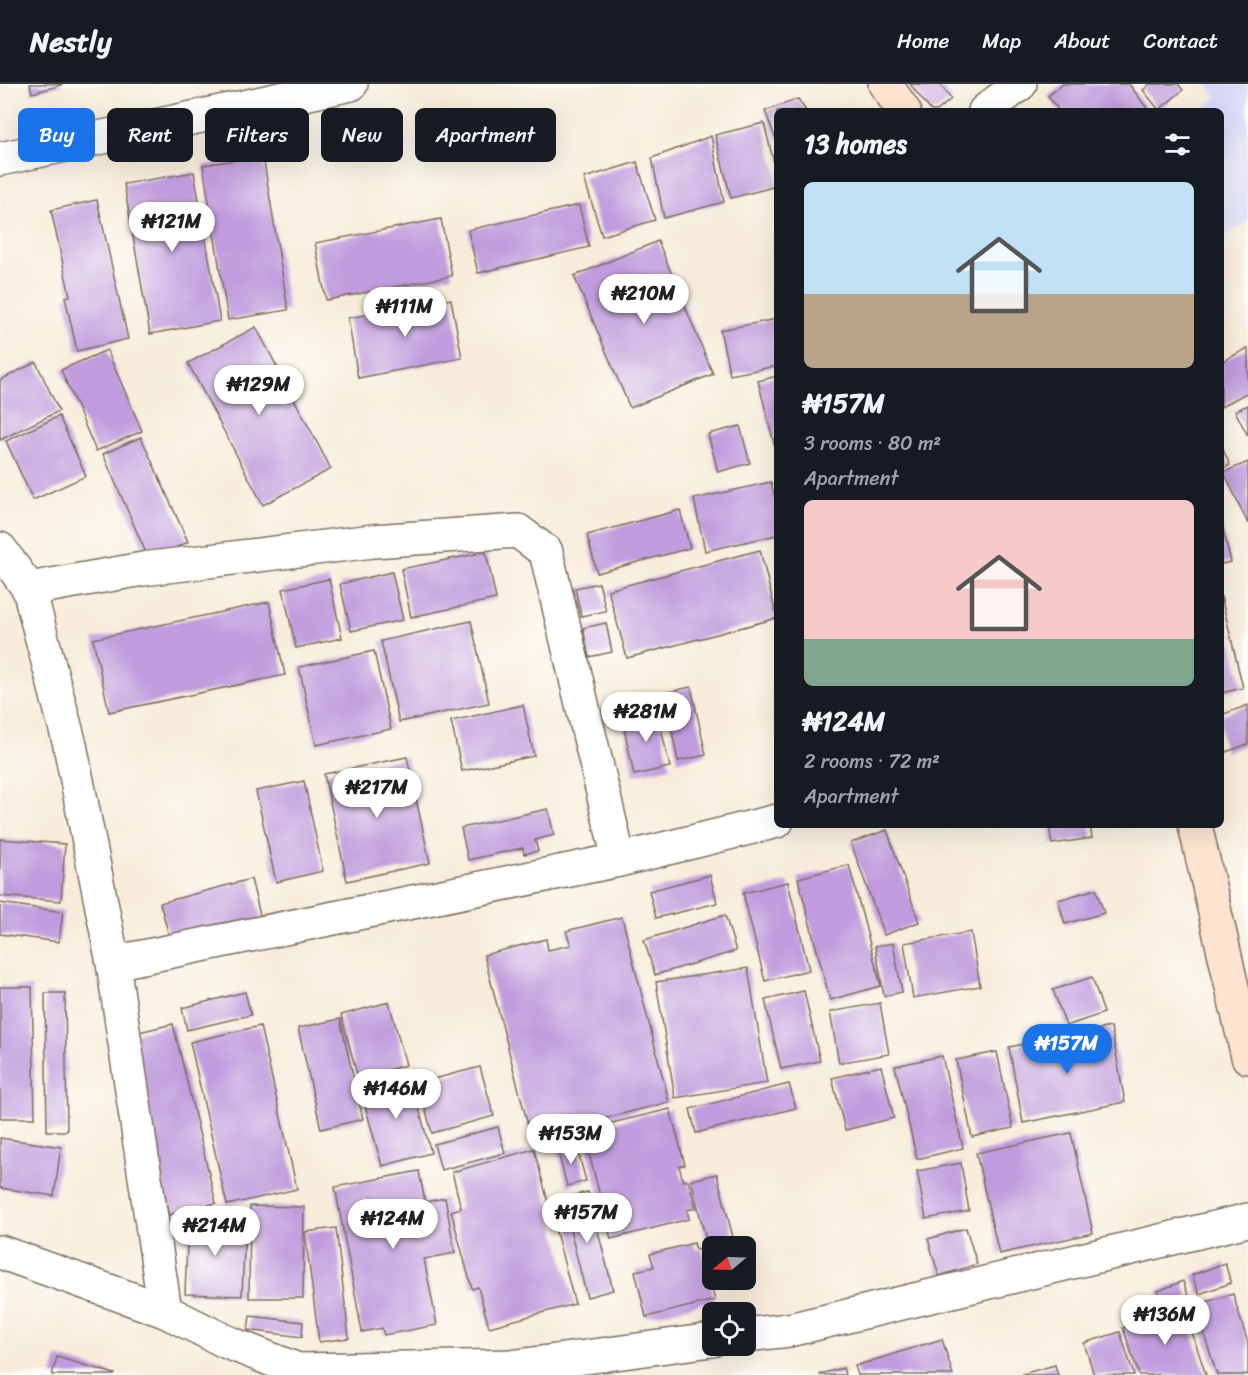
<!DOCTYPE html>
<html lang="en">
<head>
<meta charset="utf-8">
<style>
  :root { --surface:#171b24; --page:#242831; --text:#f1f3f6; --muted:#9ea1a6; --line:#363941; --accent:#1a73e8 }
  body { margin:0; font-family:Sriracha,sans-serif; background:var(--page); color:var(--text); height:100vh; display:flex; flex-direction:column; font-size:22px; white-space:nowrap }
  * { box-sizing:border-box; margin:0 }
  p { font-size:20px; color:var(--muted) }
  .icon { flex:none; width:33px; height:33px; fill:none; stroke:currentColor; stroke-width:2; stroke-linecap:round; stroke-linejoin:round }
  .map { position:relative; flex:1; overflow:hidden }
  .side { position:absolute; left:774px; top:24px; width:450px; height:720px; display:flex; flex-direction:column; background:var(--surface); border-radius:9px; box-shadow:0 6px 24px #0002 }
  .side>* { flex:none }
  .top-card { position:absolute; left:18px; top:24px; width:570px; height:54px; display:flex; gap:12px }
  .needle { width:39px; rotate:251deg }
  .fabs { position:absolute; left:702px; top:1152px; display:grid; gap:12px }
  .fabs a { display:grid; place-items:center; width:54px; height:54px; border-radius:9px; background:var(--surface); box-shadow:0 6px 24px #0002; font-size:30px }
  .price { position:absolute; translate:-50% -51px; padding:0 14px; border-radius:21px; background:#fff; color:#222; font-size:20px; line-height:39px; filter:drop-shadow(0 2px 3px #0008) }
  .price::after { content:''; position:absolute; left:50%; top:36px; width:18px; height:14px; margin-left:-9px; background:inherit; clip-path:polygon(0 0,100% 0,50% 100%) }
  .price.current { background:var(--accent); color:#fff }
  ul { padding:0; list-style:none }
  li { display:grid; align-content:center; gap:12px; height:318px; padding:0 30px }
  li span { display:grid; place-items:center; height:186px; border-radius:9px; color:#555 }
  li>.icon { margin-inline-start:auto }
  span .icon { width:108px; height:108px; fill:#fffc; stroke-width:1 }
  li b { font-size:26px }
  h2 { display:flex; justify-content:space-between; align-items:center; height:72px; padding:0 30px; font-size:26px }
  .tag { padding:0 21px; border-radius:9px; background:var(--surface); box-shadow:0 6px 24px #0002; font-size:21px; line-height:54px }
  .tag.current { background:var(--accent); color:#fff }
  header { display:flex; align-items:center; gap:36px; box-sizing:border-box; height:84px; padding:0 30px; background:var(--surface); border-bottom:2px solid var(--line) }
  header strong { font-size:28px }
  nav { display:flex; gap:33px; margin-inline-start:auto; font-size:21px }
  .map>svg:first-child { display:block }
  .built { fill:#d7d7f8 }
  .building { fill:#c09bdd }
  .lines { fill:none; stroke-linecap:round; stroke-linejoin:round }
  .street-casing { stroke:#7d6e60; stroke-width:36 }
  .secondary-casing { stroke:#7d6e60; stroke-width:36 }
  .street { stroke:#fff; stroke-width:33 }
  .secondary { stroke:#fde4d0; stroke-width:33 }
</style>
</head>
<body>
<header>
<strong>Nestly</strong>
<nav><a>Home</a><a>Map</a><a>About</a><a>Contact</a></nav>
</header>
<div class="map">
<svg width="1248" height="1291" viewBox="0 0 1248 1291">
  <rect width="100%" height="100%" fill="#fdfcf7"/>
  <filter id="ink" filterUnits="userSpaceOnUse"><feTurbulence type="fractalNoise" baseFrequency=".0167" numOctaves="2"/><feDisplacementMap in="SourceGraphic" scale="12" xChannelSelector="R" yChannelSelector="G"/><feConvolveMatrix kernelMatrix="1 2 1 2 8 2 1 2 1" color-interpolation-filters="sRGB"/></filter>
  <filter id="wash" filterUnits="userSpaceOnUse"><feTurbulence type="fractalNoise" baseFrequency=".008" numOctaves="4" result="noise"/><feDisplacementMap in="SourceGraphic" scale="24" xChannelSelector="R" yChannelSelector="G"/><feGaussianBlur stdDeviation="1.35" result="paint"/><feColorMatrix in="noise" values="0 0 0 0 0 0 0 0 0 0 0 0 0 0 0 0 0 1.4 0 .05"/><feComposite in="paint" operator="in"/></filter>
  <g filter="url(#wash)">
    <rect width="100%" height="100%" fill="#f7ecda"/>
    <path class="built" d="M1207,0H1248V138L1221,154V27H1198L1217,14Z"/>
    <g id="blocks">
      <g class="building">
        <path d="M30,0H62V1L32,9Z"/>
        <path d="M910,0H940L951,15L937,27H931Z"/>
        <path d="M1063,0H1129L1149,27H1059L1048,12Z"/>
        <path d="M1150,0H1178L1183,6L1159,26L1143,6Z"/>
        <path d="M798,15L806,27H777V58L765,27Z"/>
        <path d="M764,39L777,91V102L731,114L715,51Z"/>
        <path d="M711,52L724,118L664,134L652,74Z"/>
        <path d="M263,72L288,226L228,236L203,81Z"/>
        <path d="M637,78L655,136L602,152L584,94Z"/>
        <path d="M194,88L220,237L150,250L124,100Z"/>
        <path d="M97,116L128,255L77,267L65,213L70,212L51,126Z"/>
        <path d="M579,121L589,163L478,189L468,146Z"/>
        <path d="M441,135L452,192L326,216L315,159Z"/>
        <path d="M658,157L713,290L630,324L574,192Z"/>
        <path d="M451,215L462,274L358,294L348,234Z"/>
        <path d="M777,235V282L730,291L720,246Z"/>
        <path d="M256,243L331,385L263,421L188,279Z"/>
        <path d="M1248,264V308L1221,323V278Z"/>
        <path d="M107,266L142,347L96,367L61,286Z"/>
        <path d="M36,278L59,327L0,356V296Z"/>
        <path d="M777,292V367H776L758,297Z"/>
        <path d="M1248,321V352L1235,327Z"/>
        <path d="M59,332L86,392L33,416L6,357Z"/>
        <path d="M740,342L750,379L718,388L708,350Z"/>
        <path d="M141,353L188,458L149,476L103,370Z"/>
        <path d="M1221,361L1230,381L1221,385Z"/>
        <path d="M1248,378V440L1224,388Z"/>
        <path d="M771,398L777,424V451L705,467L694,415Z"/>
        <path d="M680,426L690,464L597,489L587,451Z"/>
        <path d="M1221,437L1231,478L1221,480Z"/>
        <path d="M760,466L777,534L627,574L608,506Z"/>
        <path d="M486,468L496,515L411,533L401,485Z"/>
        <path d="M392,488L403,536L351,547L340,500Z"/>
        <path d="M329,495L342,554L296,564L283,505Z"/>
        <path d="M599,499L606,527L581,532L575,504Z"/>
        <path d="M1221,512L1243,604L1221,609Z"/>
        <path d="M269,518L285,591L109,628L93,555Z"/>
        <path d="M471,537L489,619L399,638L381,557Z"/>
        <path d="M606,539L612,568L589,573L583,544Z"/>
        <path d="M374,567L391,645L316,661L299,583Z"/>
        <path d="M691,603L706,671L678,677L664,609Z"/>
        <path d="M523,621L534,672L462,687L451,637Z"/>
        <path d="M1248,621V660L1226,668L1221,652V631Z"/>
        <path d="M657,627L670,683L634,691L622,634Z"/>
        <path d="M407,673L430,779L347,797L324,690Z"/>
        <path d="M304,697L323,787L276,798L256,707Z"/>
        <path d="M548,725L554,751L535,756L538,767L524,770L523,764L468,776L461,744Z"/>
        <path d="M1049,741H1090L1092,754L1052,760Z"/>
        <path d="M887,746L919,838L884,851L851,759Z"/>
        <path d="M0,755L65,760L61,817L0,812Z"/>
        <path d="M849,781L881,902L830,916L798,794Z"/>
        <path d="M710,791L717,819L656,834L649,807Z"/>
        <path d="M251,795L261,835L171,859L160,819Z"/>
        <path d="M788,798L809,886L765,897L743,809Z"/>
        <path d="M1096,805L1104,829L1065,840L1058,816Z"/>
        <path d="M0,819L63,828L59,858L0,850Z"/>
        <path d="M725,831L736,867L655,891L644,856Z"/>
        <path d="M622,833L669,1018L531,1053L484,871L546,855L548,866L571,861L566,847Z"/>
        <path d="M971,848L980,902L913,914L904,859Z"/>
        <path d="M893,859L902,908L884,912L875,862Z"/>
        <path d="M748,884L767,999L675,1014L656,898Z"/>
        <path d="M1092,893L1104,929L1066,942L1053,906Z"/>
        <path d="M0,903H32L35,1034H0Z"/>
        <path d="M804,907L820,977L781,985L765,916Z"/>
        <path d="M245,908L251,931L187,946L182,924Z"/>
        <path d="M45,909H65L67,1047H47Z"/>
        <path d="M389,918L406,981L358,994L341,931Z"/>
        <path d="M880,919L889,970L839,979L830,928Z"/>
        <path d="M340,935L363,1035L321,1045L298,944Z"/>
        <path d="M173,940L216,1119L169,1131L126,951Z"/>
        <path d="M260,942L297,1105L227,1121L190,958Z"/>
        <path d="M1111,943L1125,1018L1023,1039L1009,963Z"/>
        <path d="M997,968L1013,1044L972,1053L956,976Z"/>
        <path d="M942,972L963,1064L917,1075L895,982Z"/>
        <path d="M881,982L894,1034L845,1046L832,994Z"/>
        <path d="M480,983L494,1032L432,1049L418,999Z"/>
        <path d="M410,991L431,1069L382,1082L360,1004Z"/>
        <path d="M789,1000L796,1024L696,1049L690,1025Z"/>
        <path d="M670,1025L685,1081L679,1082L683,1097L688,1096L696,1124L687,1126L689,1135L611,1155L583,1046Z"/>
        <path d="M498,1043L505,1069L441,1086L434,1060Z"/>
        <path d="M1071,1049L1093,1149L999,1170L976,1069Z"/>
        <path d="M0,1054L61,1063L54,1112L0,1104Z"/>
        <path d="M576,1060L586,1097L567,1102L557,1064Z"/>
        <path d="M534,1065L575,1220L489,1243L478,1203L472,1205L451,1127L461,1124L452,1088Z"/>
        <path d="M961,1079L969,1127L926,1135L917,1087Z"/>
        <path d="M419,1087L425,1118L445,1114L455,1169L424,1175L437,1241L384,1251L382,1244L362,1248L335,1103Z"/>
        <path d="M717,1090L735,1161L712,1162V1167L709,1168L691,1096Z"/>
        <path d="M588,1108L613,1206L587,1213L562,1114Z"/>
        <path d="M250,1122L304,1123L303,1214H249Z"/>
        <path d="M188,1134L245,1136L242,1212L185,1210Z"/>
        <path d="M336,1144L349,1254L319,1258L305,1148Z"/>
        <path d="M966,1144L977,1180L939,1192L928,1155Z"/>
        <path d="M694,1159L696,1166L702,1165L715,1216L646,1233L635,1187L654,1183L650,1170Z"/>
        <path d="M1225,1179L1231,1199L1199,1210L1192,1191Z"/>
        <path d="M1183,1197L1190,1216L1165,1225L1158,1207Z"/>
        <path d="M1233,1210L1248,1259V1291H1217L1195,1221Z"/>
        <path d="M1184,1224L1206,1291H1139L1123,1244Z"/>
        <path d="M250,1232L303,1238L302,1253L248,1246Z"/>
        <path d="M1120,1248L1134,1291H1094L1084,1259Z"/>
        <path d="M942,1255L953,1291H858L855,1282Z"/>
        <path d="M57,1273L115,1290L114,1291H52Z"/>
        <path d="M1055,1281L1058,1291H1022V1290Z"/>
        <path d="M843,1284L845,1291H820V1290Z"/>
      </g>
    </g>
  </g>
  <g filter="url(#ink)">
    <use href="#blocks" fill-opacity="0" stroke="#7d6e60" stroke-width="1.5"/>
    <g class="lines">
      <defs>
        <g id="street">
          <path d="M985,27L1020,0"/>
          <path d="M0,75L351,0"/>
          <path d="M0,465L29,505L70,661L113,879L165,1227"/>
          <path d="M29,505L143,485L373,457L518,447L546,468L619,776"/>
          <path d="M113,879L619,776L777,737"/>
          <path d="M0,1168L165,1227L227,1258L298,1286L518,1282L712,1256"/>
          <path d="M746,1251L789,1246L1248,1136"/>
        </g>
        <g id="secondary">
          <path d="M885,0L904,27"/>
          <path d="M1195,741L1248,973"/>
        </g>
      </defs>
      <use href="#street" class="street-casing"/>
      <use href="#secondary" class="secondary-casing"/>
      <use href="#street" class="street"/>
      <use href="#secondary" class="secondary"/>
    </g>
  </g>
</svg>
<div class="fabs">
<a><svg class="needle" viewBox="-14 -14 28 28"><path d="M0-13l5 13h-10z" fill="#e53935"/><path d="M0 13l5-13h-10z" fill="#9ea1a6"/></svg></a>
<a><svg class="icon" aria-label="locate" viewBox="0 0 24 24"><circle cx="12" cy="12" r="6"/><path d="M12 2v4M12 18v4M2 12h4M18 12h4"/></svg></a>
</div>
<b class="price" style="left:172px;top:169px">₦121M</b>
<b class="price" style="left:644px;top:241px">₦210M</b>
<b class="price" style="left:405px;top:254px">₦111M</b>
<b class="price" style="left:259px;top:332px">₦129M</b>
<b class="price" style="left:646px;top:659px">₦281M</b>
<b class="price" style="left:377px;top:735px">₦217M</b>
<b class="price current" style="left:1067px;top:991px">₦157M</b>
<b class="price" style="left:396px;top:1036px">₦146M</b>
<b class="price" style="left:571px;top:1081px">₦153M</b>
<b class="price" style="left:587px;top:1160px">₦157M</b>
<b class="price" style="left:393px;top:1166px">₦124M</b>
<b class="price" style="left:215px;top:1173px">₦214M</b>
<b class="price" style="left:1165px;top:1262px">₦136M</b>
<div class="top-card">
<a class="tag current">Buy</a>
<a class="tag">Rent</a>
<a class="tag">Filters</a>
<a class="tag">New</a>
<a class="tag">Apartment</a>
</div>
<section class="side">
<h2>13 homes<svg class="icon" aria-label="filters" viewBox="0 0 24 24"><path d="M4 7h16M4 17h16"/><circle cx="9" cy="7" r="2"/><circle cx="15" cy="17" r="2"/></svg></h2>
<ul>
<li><span style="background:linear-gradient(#bfe0f5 60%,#b9a48a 0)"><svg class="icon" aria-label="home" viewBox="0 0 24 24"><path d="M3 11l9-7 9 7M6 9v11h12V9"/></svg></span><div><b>₦157M</b><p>3 rooms · 80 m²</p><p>Apartment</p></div></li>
<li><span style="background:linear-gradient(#f6c9c9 75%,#7fa58c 0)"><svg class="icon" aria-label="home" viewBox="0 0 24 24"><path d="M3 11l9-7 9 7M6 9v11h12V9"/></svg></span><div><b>₦124M</b><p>2 rooms · 72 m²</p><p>Apartment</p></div></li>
</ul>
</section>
</div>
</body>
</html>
